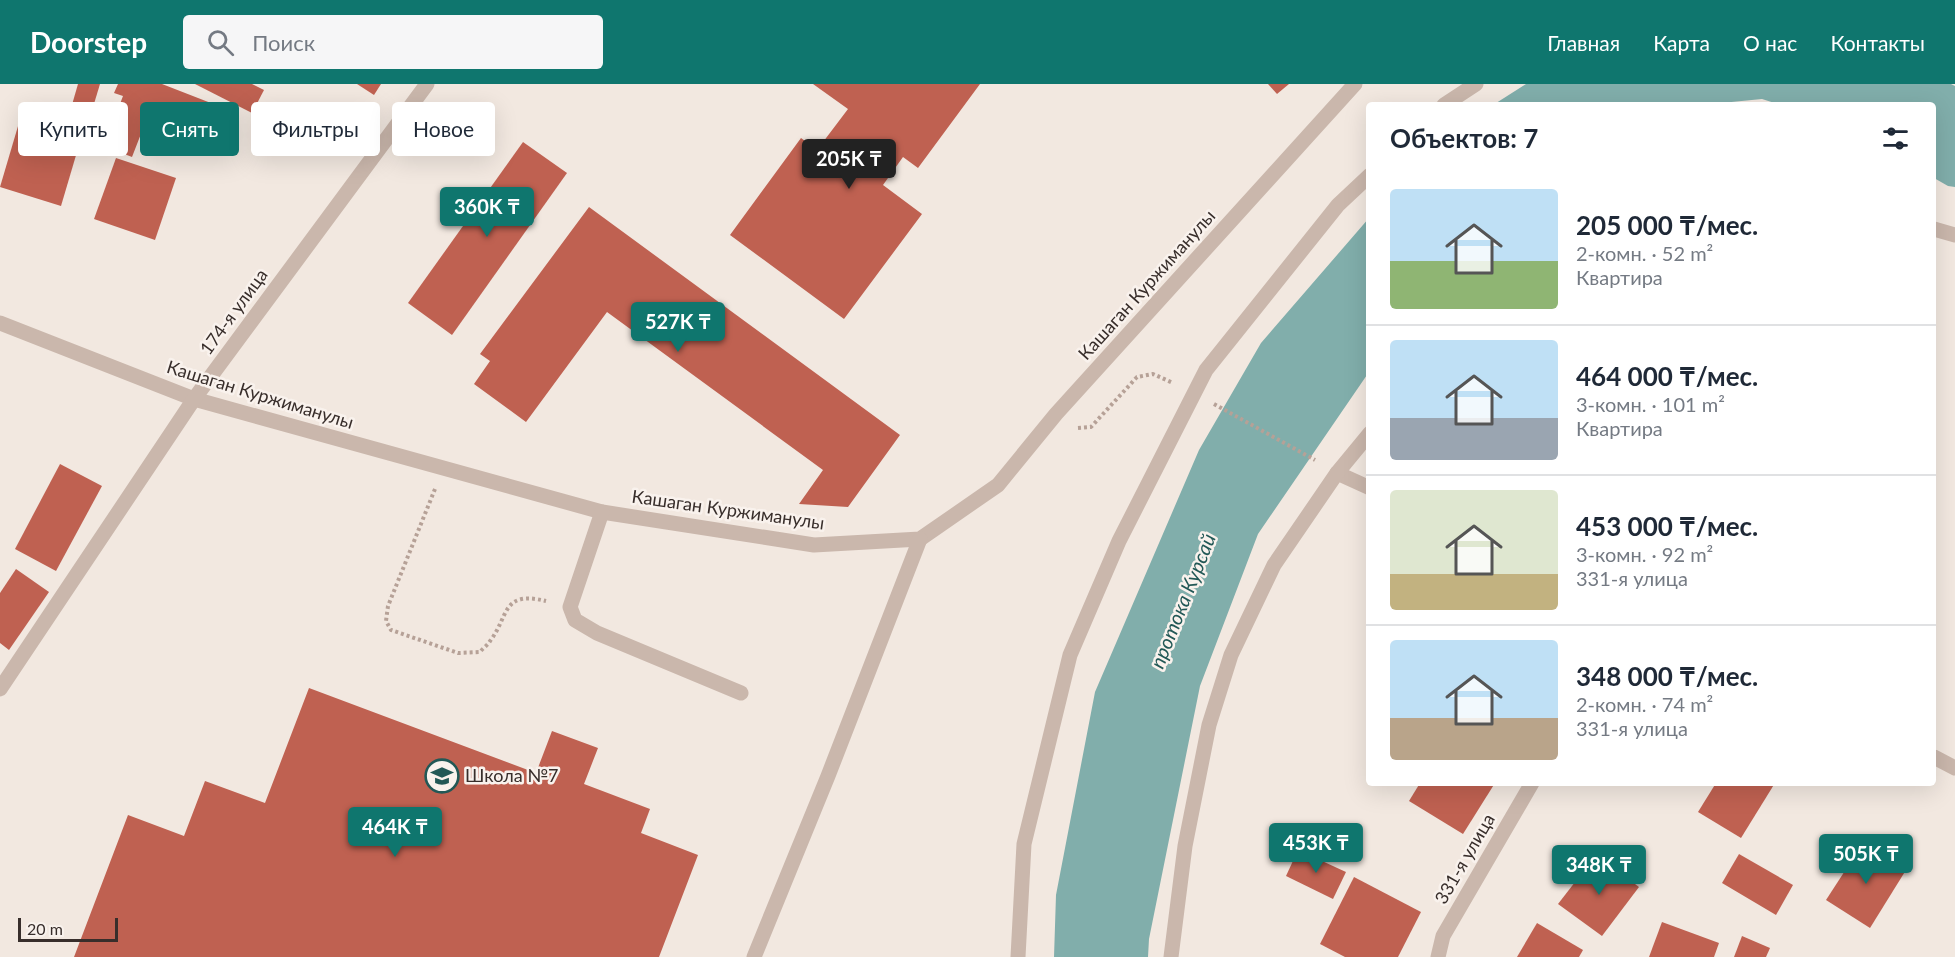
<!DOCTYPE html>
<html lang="ru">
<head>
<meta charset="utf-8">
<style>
  :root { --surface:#fff; --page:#f6f6f7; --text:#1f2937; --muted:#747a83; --line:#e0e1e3; --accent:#0f766e }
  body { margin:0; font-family:Lato,sans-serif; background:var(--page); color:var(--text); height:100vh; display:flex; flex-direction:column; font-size:22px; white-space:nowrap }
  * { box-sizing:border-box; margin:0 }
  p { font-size:20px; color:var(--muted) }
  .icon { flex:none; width:33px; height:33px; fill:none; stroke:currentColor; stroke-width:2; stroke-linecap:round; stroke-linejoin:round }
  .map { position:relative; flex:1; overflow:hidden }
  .drawer { position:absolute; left:1366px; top:18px; width:570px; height:684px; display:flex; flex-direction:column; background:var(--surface); border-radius:6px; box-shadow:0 6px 24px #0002 }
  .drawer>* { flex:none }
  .banner { position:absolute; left:18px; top:18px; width:570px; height:54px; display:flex; gap:12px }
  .scale { position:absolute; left:18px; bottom:15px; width:100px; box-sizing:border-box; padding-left:6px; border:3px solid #382e2b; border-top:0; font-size:16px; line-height:21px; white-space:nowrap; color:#382e2b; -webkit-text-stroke:4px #f9f2ed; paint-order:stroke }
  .price { position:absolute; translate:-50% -51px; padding:0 14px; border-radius:6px; background:var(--accent); color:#fff; font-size:20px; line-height:39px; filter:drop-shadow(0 2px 3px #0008) }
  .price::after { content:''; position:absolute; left:50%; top:36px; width:18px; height:14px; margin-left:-9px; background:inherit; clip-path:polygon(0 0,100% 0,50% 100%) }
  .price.active { background:#222; color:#fff }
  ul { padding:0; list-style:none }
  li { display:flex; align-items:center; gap:18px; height:150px; padding:0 24px }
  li+li { border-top:2px solid var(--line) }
  li span { display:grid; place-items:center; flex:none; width:168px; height:120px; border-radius:6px; color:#555 }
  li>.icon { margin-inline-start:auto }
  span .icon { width:72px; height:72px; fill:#fffc; stroke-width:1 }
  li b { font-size:26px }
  h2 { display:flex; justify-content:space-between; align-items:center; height:72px; padding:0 24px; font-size:26px }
  .pill { padding:0 21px; border-radius:6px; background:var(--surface); box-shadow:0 6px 24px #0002; font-size:21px; line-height:54px }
  .pill.active { background:var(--accent); color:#fff }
  header { display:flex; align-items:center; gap:36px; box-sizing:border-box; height:84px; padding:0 30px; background:var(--accent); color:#fff }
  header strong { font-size:28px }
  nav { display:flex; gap:33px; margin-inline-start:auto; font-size:21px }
  .search { width:420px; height:54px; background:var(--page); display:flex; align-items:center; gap:15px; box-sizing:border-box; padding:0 21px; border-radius:6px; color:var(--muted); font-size:22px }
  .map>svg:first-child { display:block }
  .water { fill:#81aeab }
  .building { fill:#bf6151 }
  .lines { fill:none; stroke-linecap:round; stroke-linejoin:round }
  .path { stroke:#b6a197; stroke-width:4; stroke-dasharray:3 3; stroke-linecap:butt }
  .minor { stroke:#cab7ac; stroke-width:15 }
  .labels { text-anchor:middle; stroke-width:5; stroke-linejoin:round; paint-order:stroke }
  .street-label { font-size:18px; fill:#382e2b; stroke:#f9f2ed }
  .poi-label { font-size:18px; fill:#382e2b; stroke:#f9f2ed; text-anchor:start }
  .water-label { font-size:20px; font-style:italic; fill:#225856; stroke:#f9f2ed }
</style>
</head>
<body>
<header>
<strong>Doorstep</strong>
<div class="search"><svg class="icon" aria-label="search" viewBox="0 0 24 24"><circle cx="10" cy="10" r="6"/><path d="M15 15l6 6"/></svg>Поиск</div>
<nav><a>Главная</a><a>Карта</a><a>О нас</a><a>Контакты</a></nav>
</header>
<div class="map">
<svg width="1955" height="873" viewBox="0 0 1955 873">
  <rect width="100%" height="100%" fill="#f2e8e0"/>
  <g class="water">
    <path d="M1526,0H1951L1955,2V103L1948,102L1934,94V21H1781L1762,15L1701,21H1493Z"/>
    <path d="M1369,134V288L1258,450L1200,602L1149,855L1148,873H1054L1056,811L1095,608L1199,366L1261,259Z"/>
  </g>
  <g class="building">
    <path d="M78,0H100L87,43L67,38Z"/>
    <path d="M118,0H162L216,21L206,46L151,24L132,73L104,62L123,12L114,9Z"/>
    <path d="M195,0H252L264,6L252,29Z"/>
    <path d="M357,0H381L374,11Z"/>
    <path d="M813,0H980L918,84L903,73L883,101L922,130L844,235L730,151L801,54L817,66L848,25Z"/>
    <path d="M1268,0H1289L1277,10Z"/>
    <path d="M21,32L82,51L61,122L0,103Z"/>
    <path d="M523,58L567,89L452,251L408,219Z"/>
    <path d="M116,74L176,94L155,156L94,135Z"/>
    <path d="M589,123L900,351L848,423L799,420L823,386L607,228L526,338L474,300L490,277L480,270Z"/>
    <path d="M60,380L102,402L56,487L15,465Z"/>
    <path d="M16,485L49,508L9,566L0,559V509Z"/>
    <path d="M309,604L536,689L552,647L598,664L584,700L650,725L641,749L698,771L659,873H74L128,731L184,752L205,697L265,719Z"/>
    <path d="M1420,699H1495L1463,750L1409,717Z"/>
    <path d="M1716,699H1775L1741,754L1698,728Z"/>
    <path d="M1863,759L1906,786L1870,844L1826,816Z"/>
    <path d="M1298,766L1346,788L1333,815L1286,792Z"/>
    <path d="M1739,770L1793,801L1776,831L1722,799Z"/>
    <path d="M1596,771L1639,803L1602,852L1558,820Z"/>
    <path d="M1354,793L1421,828L1398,873H1345L1320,860Z"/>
    <path d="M1662,838L1719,859L1714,873H1649Z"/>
    <path d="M1537,839L1583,866L1579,873H1517Z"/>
    <path d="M1742,852L1770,864L1766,873H1734Z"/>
  </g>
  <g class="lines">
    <g class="path">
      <path d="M1214,320L1315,376"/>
      <path d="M1078,344L1091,343L1137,293L1153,290L1173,299"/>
      <path d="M435,405L388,522L386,537L391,546L458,569L480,568C483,564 488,561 490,557C509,533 501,506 546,517"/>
    </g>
    <g class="minor">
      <path d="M1444,21L1476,0"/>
      <path d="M1934,145L1955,151"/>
      <path d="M0,239L194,315L602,428L814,461L920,455L998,401L1056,330L1355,0"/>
      <path d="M1337,389L1370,404"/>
      <path d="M602,428L570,523L575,536L597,549L741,609"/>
      <path d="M0,605L194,315L427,0"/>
      <path d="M1934,673L1955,684"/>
      <path d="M754,873L828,692L920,455"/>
      <path d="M1018,873L1024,760L1070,571L1119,457L1206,286L1338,121L1370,91"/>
      <path d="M1171,873L1185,762L1209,641L1231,571L1274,481L1337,389L1370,349"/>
      <path d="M1438,873L1443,852L1532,699"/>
    </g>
  </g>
  <defs>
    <symbol id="school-ring" viewBox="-11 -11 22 22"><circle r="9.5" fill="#f9f2ed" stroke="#225856" stroke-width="1.5"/><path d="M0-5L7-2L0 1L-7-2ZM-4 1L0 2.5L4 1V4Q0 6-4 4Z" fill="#225856"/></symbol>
  </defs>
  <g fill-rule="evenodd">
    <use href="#school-ring" x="423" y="673" width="38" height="38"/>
  </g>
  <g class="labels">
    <g class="street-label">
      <text transform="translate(1147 201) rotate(-48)" y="6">Кашаган Куржиманулы</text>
      <text transform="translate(234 228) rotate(-54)" y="6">174-я улица</text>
      <text transform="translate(260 311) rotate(17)" y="6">Кашаган Куржиманулы</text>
      <text transform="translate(728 426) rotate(8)" y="6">Кашаган Куржиманулы</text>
      <text transform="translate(1465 775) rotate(-60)" y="6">331-я улица</text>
    </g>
    <g class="poi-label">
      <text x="465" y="698">Школа №7</text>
    </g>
    <g class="water-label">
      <text transform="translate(1183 517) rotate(-68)" y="7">протока Курсай</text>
    </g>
  </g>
</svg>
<div class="scale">20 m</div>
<b class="price active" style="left:849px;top:106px">205K ₸</b>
<b class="price" style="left:487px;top:154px">360K ₸</b>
<b class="price" style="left:678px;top:269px">527K ₸</b>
<b class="price" style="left:395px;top:774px">464K ₸</b>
<b class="price" style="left:1316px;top:790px">453K ₸</b>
<b class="price" style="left:1866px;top:801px">505K ₸</b>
<b class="price" style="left:1599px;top:812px">348K ₸</b>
<div class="banner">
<a class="pill">Купить</a>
<a class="pill active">Снять</a>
<a class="pill">Фильтры</a>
<a class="pill">Новое</a>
</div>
<section class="drawer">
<h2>Объектов: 7<svg class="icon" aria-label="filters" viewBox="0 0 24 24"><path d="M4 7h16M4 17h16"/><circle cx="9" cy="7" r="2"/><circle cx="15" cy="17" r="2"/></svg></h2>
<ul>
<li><span style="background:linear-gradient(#bfe0f5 60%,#8fb573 0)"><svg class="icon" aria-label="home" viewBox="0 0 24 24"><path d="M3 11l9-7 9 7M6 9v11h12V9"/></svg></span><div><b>205 000 ₸/мес.</b><p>2-комн. · 52 m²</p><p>Квартира</p></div></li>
<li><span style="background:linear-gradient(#bfe0f5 65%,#9aa5b1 0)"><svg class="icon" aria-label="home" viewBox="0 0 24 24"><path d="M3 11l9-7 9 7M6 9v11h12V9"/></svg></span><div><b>464 000 ₸/мес.</b><p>3-комн. · 101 m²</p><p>Квартира</p></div></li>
<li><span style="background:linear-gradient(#dfe7d0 70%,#c2b280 0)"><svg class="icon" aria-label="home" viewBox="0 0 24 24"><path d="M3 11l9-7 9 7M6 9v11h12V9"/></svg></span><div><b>453 000 ₸/мес.</b><p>3-комн. · 92 m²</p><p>331-я улица</p></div></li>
<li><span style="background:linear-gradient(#bfe0f5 65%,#b9a48a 0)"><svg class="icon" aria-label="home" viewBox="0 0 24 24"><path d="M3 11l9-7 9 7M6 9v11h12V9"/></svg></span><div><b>348 000 ₸/мес.</b><p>2-комн. · 74 m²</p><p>331-я улица</p></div></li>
</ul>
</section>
</div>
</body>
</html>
